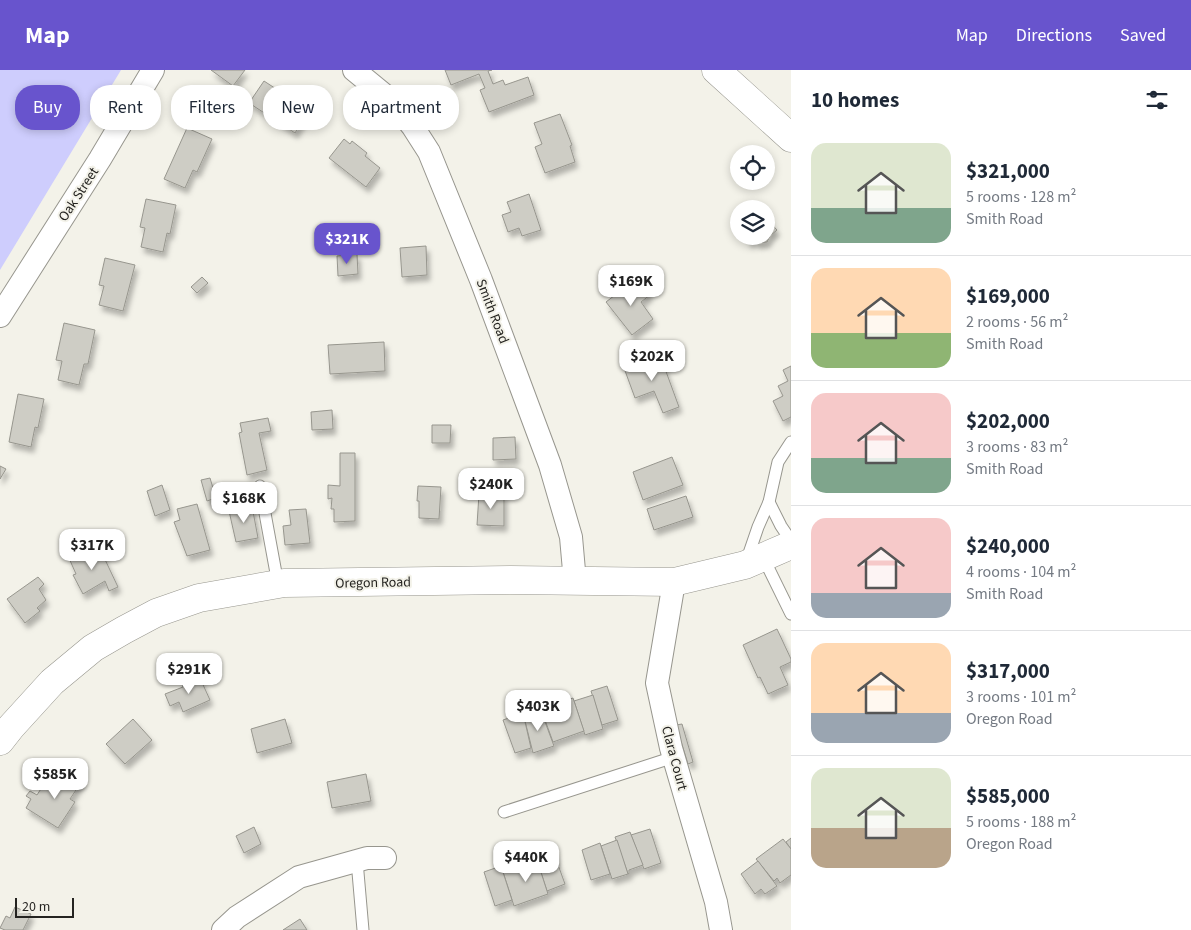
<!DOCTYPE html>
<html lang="en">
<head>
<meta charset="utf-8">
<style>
  :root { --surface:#fff; --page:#f2f2f3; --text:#1f2937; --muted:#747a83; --line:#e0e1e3; --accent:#6854cd }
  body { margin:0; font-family:"Source Sans 3",sans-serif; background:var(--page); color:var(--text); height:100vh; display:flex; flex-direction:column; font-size:19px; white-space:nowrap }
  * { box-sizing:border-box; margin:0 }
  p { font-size:16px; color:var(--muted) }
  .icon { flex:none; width:28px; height:28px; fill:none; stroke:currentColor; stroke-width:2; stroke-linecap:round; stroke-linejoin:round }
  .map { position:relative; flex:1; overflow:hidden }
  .sheet { display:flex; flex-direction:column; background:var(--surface); width:400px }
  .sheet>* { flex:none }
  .guide { position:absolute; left:15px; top:15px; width:475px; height:45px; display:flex; gap:10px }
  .buttons { position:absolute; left:730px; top:75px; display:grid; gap:10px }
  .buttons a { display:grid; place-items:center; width:45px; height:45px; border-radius:50%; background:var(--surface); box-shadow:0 2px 8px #0003; font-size:25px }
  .scale { position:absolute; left:15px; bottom:12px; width:59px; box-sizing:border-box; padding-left:5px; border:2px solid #252421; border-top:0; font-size:14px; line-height:18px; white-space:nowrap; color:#252421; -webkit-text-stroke:4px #f3f2e9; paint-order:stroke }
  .price { position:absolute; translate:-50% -42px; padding:0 11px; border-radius:10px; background:#fff; color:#222; font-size:16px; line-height:32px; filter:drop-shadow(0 1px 2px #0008) }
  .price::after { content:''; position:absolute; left:50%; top:30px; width:15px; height:11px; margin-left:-8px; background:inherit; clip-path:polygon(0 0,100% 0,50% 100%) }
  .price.current { background:var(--accent); color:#fff }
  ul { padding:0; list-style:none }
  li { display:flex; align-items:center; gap:15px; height:125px; padding:0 20px }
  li+li { border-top:1px solid var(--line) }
  li span { display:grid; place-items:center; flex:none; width:140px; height:100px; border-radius:15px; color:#555 }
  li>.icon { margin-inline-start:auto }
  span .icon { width:60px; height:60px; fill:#fffc; stroke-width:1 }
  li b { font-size:21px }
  h2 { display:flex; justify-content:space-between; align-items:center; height:60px; padding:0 20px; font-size:21px }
  .pill { padding:0 18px; border-radius:20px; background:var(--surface); box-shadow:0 2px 8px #0003; font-size:18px; line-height:45px }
  .pill.current { background:var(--accent); color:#fff }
  header { display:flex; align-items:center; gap:30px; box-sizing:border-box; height:70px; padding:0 25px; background:var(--accent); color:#fff }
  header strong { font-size:24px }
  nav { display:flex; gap:28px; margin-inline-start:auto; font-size:18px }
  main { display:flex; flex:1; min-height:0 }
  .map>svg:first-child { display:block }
  .green { fill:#cecdfd }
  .building { fill:#cecdc5; stroke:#97968e; filter:url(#shadow) }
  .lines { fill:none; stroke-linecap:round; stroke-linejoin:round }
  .service-casing { stroke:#97968e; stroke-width:13 }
  .minor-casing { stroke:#97968e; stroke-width:24 }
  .tertiary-casing { stroke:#97968e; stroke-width:29 }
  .service { stroke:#fff; stroke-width:11 }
  .minor { stroke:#fff; stroke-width:22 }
  .tertiary { stroke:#fff; stroke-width:28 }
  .labels { text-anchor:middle; stroke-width:4; stroke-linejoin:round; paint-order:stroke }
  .street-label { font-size:14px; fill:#252421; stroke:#f3f2e9 }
</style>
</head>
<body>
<header>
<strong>Map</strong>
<nav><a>Map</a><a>Directions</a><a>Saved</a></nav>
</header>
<main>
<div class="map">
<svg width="791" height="860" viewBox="0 0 791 860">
  <defs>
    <filter id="shadow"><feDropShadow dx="3" dy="5.5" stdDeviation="2.5" flood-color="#0004"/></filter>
  </defs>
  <rect width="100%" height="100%" fill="#f3f2e9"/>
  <path class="green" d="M0,0H121L0,200Z"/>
  <g class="building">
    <path d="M211,0H245L233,16Z"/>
    <path d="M445,0H492L488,1L493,14L503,10L505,15L528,7L534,25L489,42L480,20L485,18L479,4L451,15Z"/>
    <path d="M264,11L293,30L291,33L307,44L295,63L249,33Z"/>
    <path d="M560,44L572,75L570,76L575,92L545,103L535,77L542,74L534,53Z"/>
    <path d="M187,58L212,69L197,102L193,100L185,118L164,109Z"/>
    <path d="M344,69L350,74L352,71L367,83L365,86L380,98L366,117L329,88Z"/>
    <path d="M529,124L541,160L522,166L519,158L508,162L502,145L511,142L507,132Z"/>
    <path d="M146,129L176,135L170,164L167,163L163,182L141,177L145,158L140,157Z"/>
    <path d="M766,148L777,160L770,166L767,172L757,173L754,169L750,173L745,166H766Z"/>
    <path d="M426,176L427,205L402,207L400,178Z"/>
    <path d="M357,184L358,204L338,206L337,186Z"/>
    <path d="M105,188L135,195L123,241L99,235L104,216L99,215Z"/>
    <path d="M202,207L208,213L197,223L191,217Z"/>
    <path d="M637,208L650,225L641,232L653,249L632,265L606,232Z"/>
    <path d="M64,253L95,260L88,294H84L79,315L58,310L62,291L56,290Z"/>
    <path d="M384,272L385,301L330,304L328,275Z"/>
    <path d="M660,285L679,337L663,343L654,321L635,328L624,298Z"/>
    <path d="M791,296V347L783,351L773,331L783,326L778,316L788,311L783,300Z"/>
    <path d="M18,324L44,329L38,358L35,357L31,377L9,372Z"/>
    <path d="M332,340L333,359L312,360L311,342Z"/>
    <path d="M268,348L271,361L259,363L267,400L247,405L239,363L242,362L240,353Z"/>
    <path d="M432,355H451L450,373H432Z"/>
    <path d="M515,367L516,389L493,390V368Z"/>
    <path d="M340,383H355V451L334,452V439H331L332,428L328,429V415L340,416Z"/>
    <path d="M672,387L683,415L643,430L633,402Z"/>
    <path d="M0,396L6,399L0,409Z"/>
    <path d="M210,408L216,428L207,431L201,410Z"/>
    <path d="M162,415L170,440L155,446L147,421Z"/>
    <path d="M418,416L441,417L439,449L419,448V431H417Z"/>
    <path d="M479,424H504V456L477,455Z"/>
    <path d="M686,426L693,447L654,460L647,439Z"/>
    <path d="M197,434L210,480L187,486L174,452L180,450L177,439Z"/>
    <path d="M252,436L258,468L236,472L229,441Z"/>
    <path d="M306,439L310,473L285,475L283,456L291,455L289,440Z"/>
    <path d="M79,481L82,486L91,482L92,485L101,481L118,517L109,521L105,511L83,524L73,505L76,504L68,486Z"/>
    <path d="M38,507L44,514L39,519L46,530L37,538L40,541L25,553L7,529Z"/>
    <path d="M777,559L791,589V592L780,597L788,615L768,624L760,607L758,608L743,575Z"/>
    <path d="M200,608L210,630L183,642L179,632L170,636L165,624L183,617L182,614L188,612L189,614Z"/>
    <path d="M607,616L618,650L602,655L591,621Z"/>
    <path d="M593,625L603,659L585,665L574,631Z"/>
    <path d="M573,628L584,661L553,672L541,639Z"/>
    <path d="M541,641L554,676L533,683L524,647Z"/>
    <path d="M523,643L531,678L515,683L503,650Z"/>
    <path d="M133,649L152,670L125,694L106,674Z"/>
    <path d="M285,649L292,673L257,683L251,659Z"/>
    <path d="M682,654L693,692L688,694L676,655Z"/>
    <path d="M65,700L82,711L70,729L75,732L58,758L26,738L31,729L26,726L30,721L37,725L44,714L53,719Z"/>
    <path d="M366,704L371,731L332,738L327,712Z"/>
    <path d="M254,757L261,774L244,783L236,766Z"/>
    <path d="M650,759L661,793L644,799L631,765Z"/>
    <path d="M630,762L643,795L629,800V804H628L615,767Z"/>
    <path d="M791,768V779L786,772Z"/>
    <path d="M783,769L791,779V805L780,813L777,808L774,811L756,789Z"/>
    <path d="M617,770L628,804L612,809L601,776Z"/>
    <path d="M600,773L610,804L591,810L582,780Z"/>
    <path d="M553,781L565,814L547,821L536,787Z"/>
    <path d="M537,790L548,824L514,836L503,802Z"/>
    <path d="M758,791L777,816L765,824L761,819L755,824L741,804Z"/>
    <path d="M501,796L512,830L495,836L484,802Z"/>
    <path d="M15,837L31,844L23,860H5L0,858L6,846L10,848Z"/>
    <path d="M300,849L307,860H283Z"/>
  </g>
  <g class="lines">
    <defs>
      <g id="service">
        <path d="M260,416L278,514"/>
        <path d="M769,432L781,456L791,471"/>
        <path d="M763,487L791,544"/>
        <path d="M746,492L758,457L769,432L778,392L791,372"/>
        <path d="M504,742L674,687"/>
        <path d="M357,791L363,860"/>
      </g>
      <g id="minor">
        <path d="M354,0L393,32L413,57L429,82L481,210L550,395L571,467L575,512"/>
        <path d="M0,246L100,89L153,0"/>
        <path d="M674,512L657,613L671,678L716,832L721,860"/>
        <path d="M223,860L237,847L299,807L367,788H385"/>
      </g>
      <g id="tertiary">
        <path d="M716,0L791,68"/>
        <path d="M0,671L11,657L52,612L93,578L124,560L156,543L199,528L284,513L511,510L674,512L745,495L791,475"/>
      </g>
    </defs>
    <use href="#service" class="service-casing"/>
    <use href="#minor" class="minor-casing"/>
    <use href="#tertiary" class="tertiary-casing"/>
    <use href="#service" class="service"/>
    <use href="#minor" class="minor"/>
    <use href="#tertiary" class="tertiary"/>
  </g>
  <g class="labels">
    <g class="street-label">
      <text transform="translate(78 124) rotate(-57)" y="5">Oak Street</text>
      <text transform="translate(493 241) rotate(69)" y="5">Smith Road</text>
      <text transform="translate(373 512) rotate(-1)" y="5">Oregon Road</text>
      <text transform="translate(675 688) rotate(75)" y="5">Clara Court</text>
    </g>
  </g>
</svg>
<div class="buttons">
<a><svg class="icon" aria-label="locate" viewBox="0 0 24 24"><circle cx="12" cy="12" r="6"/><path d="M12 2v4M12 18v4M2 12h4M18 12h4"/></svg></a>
<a><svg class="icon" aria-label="layers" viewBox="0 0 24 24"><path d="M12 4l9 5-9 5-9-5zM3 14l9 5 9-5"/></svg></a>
</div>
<div class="scale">20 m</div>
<b class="price current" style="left:347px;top:195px">$321K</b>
<b class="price" style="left:631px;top:237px">$169K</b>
<b class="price" style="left:652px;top:312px">$202K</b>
<b class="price" style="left:491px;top:440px">$240K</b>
<b class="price" style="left:244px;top:454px">$168K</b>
<b class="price" style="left:92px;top:501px">$317K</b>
<b class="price" style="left:189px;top:625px">$291K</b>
<b class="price" style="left:538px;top:662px">$403K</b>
<b class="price" style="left:55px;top:730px">$585K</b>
<b class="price" style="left:526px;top:813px">$440K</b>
<div class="guide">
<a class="pill current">Buy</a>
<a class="pill">Rent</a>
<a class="pill">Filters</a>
<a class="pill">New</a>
<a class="pill">Apartment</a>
</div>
</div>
<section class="sheet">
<h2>10 homes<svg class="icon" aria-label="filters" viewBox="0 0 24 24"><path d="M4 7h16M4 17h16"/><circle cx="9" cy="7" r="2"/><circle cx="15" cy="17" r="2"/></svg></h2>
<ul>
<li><span style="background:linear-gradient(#dfe7d0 65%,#7fa58c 0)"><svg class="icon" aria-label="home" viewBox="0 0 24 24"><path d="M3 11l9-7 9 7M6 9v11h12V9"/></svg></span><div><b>$321,000</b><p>5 rooms · 128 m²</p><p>Smith Road</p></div></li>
<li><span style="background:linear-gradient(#ffd9b3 65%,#8fb573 0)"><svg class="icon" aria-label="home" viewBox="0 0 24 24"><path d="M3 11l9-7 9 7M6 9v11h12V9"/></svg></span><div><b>$169,000</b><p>2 rooms · 56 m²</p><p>Smith Road</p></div></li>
<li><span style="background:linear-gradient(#f6c9c9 65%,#7fa58c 0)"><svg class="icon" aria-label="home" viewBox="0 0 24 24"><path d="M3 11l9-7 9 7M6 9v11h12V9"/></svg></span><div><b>$202,000</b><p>3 rooms · 83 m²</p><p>Smith Road</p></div></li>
<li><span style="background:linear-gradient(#f6c9c9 75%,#9aa5b1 0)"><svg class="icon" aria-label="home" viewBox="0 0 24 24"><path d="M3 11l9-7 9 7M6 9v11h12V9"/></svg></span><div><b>$240,000</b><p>4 rooms · 104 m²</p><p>Smith Road</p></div></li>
<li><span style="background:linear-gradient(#ffd9b3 70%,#9aa5b1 0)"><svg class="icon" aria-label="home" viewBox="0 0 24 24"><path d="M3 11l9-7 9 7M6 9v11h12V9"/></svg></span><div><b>$317,000</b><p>3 rooms · 101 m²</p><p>Oregon Road</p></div></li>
<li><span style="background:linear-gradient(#dfe7d0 60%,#b9a48a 0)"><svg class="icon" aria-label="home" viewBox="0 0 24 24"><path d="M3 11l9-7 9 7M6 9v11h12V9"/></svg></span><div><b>$585,000</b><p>5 rooms · 188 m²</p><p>Oregon Road</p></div></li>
</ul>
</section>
</main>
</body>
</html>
